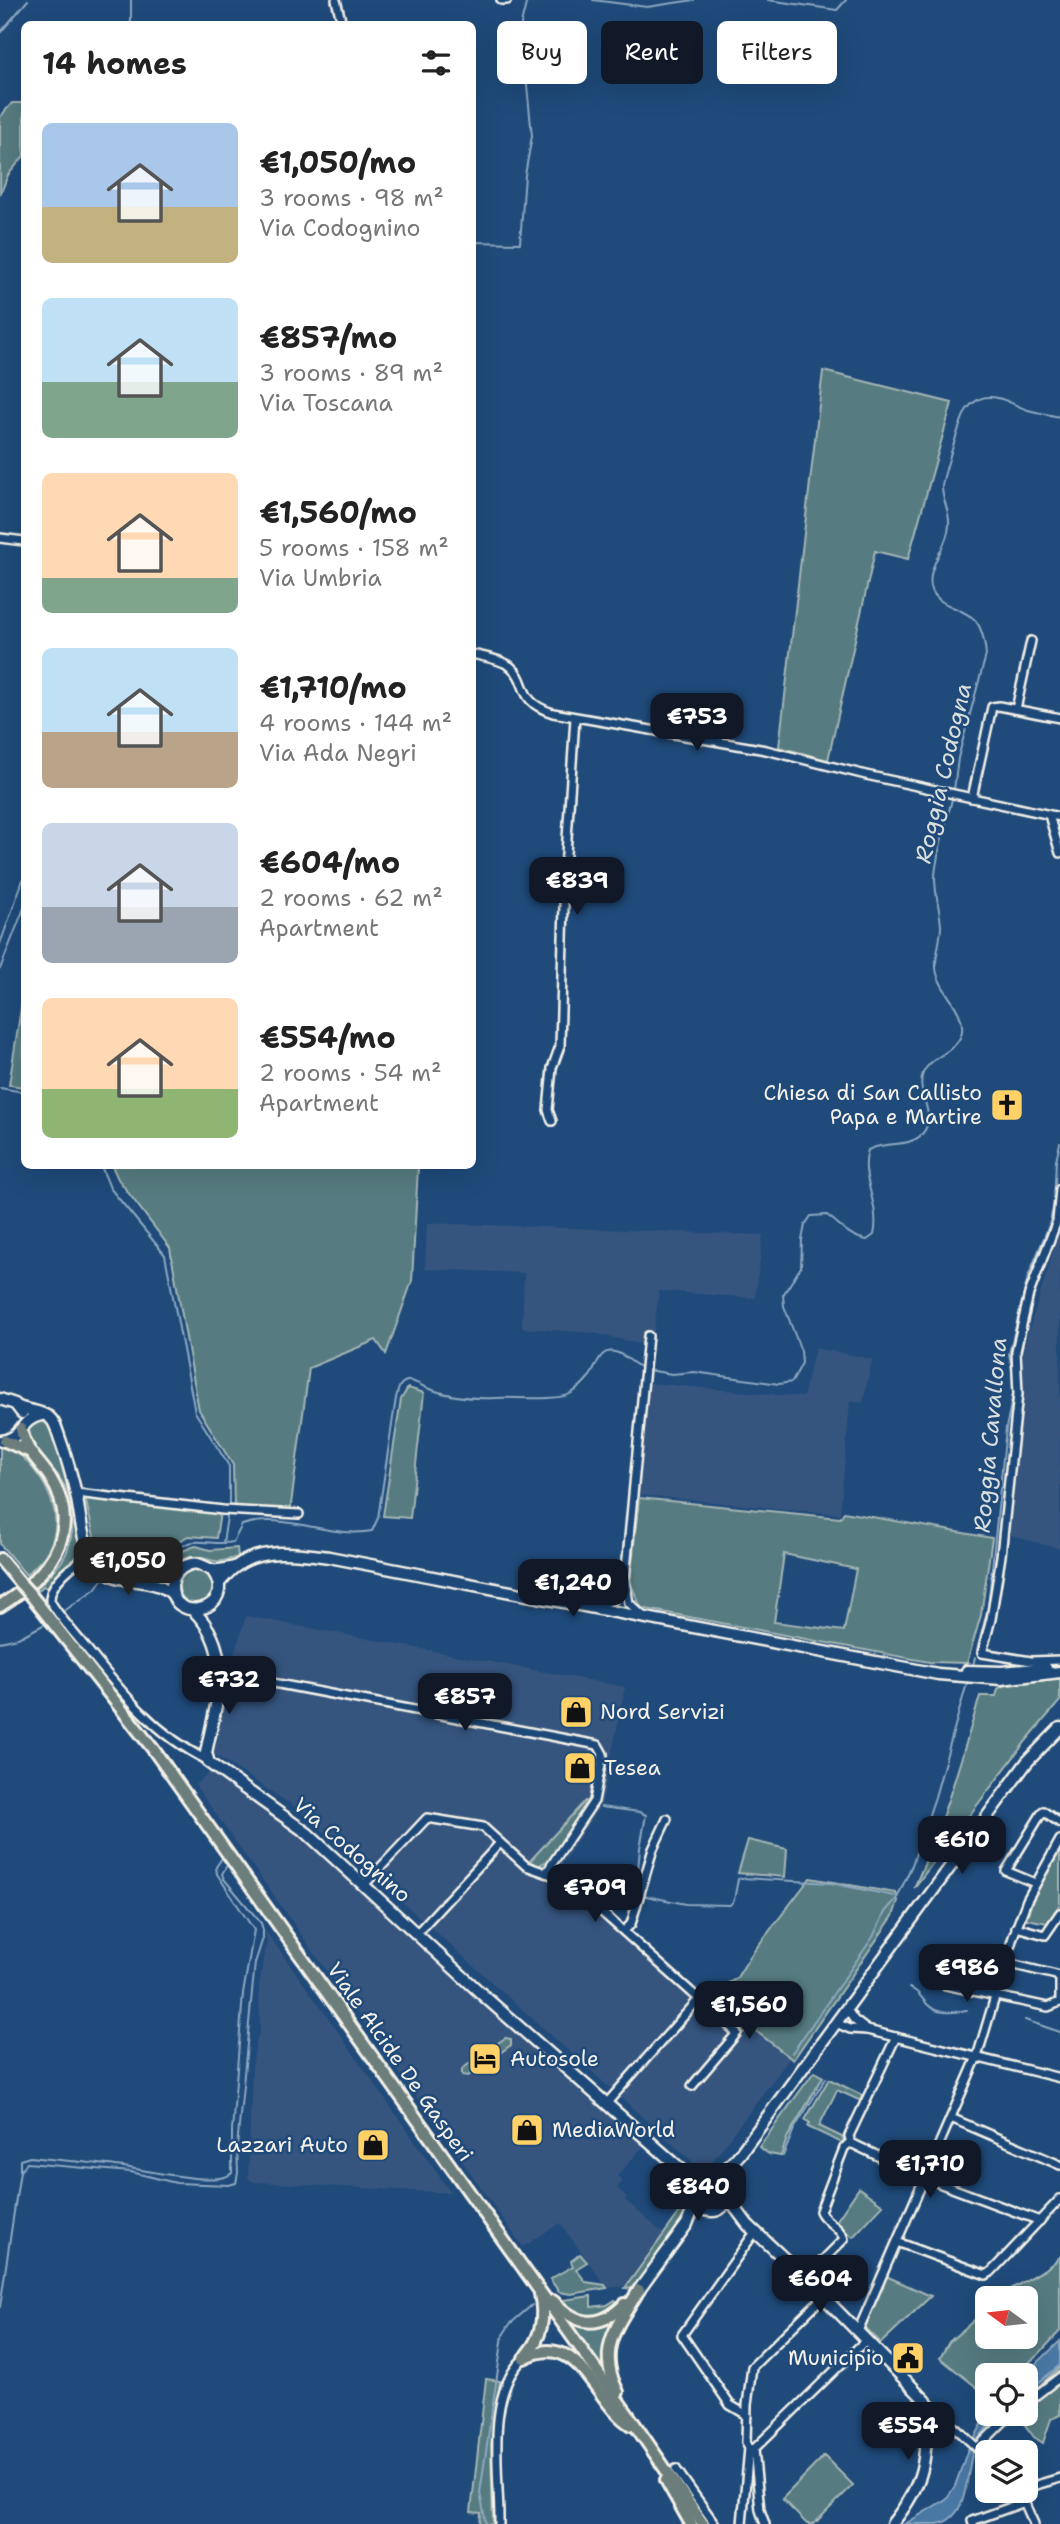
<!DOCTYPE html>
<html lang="en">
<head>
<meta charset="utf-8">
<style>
  :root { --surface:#fff; --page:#f6f6f6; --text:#222; --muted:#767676; --accent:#111827 }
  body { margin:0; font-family:"Shantell Sans",sans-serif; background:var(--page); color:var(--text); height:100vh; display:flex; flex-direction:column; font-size:26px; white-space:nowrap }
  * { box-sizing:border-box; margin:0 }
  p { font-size:23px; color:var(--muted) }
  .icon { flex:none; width:38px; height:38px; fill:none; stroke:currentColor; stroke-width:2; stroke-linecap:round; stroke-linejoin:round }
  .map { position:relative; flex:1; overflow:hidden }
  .side { position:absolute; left:21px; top:21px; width:455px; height:1148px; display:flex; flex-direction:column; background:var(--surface); border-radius:10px; box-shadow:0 7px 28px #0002 }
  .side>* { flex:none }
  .banner { position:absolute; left:497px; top:21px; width:457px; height:63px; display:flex; gap:14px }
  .needle { width:46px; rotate:285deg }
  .controls { position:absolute; left:975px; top:2286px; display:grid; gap:14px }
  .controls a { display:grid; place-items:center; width:63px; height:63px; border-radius:10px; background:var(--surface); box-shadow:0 7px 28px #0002; font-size:35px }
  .price { position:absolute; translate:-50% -60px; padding:0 16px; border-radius:14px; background:var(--accent); color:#fff; font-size:23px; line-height:46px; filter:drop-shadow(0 2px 4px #0008) }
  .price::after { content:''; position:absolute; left:50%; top:42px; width:21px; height:16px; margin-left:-10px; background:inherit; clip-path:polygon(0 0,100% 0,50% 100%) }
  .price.on { background:#222; color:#fff }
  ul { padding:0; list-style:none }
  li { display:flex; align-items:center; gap:21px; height:175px; padding:0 21px }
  li span { display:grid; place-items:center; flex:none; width:196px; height:140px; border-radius:10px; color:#555 }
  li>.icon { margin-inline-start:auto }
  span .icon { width:84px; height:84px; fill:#fffc; stroke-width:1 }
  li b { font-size:30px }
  h2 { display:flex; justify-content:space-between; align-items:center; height:84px; padding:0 21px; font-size:30px }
  .pill { padding:0 24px; border-radius:10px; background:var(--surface); box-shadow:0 7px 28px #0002; font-size:24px; line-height:63px }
  .pill.on { background:var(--accent); color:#fff }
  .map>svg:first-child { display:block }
  .built { fill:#35557f }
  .green { fill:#567b81; stroke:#a5b6b4; stroke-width:2; fill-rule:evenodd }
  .water { fill:#4978a5; stroke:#8da8c0; stroke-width:2 }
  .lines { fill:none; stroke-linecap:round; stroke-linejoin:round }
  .stream { stroke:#8da8c0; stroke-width:2 }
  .street-casing { stroke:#f4f1e8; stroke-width:12 }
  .secondary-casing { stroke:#f4f1e8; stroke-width:15 }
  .primary-casing { stroke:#f4f1e8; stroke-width:16 }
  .street { stroke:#1f4a7a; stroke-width:7 }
  .secondary { stroke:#1f4a7a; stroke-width:10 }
  .primary { stroke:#6c7e7c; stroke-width:10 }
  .primary-bridge-casing { stroke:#f4f1e8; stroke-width:16; stroke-linecap:butt }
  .primary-bridge { stroke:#6c7e7c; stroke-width:10 }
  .labels { text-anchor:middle; stroke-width:5; stroke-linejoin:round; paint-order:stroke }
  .poi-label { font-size:21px; fill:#f4f1e8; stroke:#1f4a7a; text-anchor:start }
  .street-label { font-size:21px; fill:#f4f1e8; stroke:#1f4a7a }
  .water-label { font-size:23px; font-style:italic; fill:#dadfde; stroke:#1f4a7a }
</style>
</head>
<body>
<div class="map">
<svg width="1060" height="2524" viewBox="0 0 1060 2524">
  <rect width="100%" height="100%" fill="#1f4a7a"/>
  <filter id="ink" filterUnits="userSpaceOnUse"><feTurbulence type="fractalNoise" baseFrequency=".0143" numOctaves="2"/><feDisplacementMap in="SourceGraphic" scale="14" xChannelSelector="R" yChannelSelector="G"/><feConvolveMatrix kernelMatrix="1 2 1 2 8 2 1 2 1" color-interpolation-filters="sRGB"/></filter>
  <g filter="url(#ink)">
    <g class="built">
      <path d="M427,1223L763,1235L755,1298L659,1291L652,1347L594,1333L522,1328L524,1273L425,1269Z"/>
      <path d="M1060,1230V1549L1009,1535L1024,1346Z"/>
      <path d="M815,1348L872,1359L863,1403L850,1402L840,1514L638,1495L649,1383L803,1397Z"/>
      <path d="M246,1616L625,1687L602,1803L560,1867L743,2032L752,2028L789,2059L704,2172L298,1809L214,1754L226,1681Z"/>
      <path d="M211,1771L294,1829L486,2006L648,2141L617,2176L623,2181L617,2188L627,2197L625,2200L664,2234L627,2286L607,2288L560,2223L523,2247L195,1785Z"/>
      <path d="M265,1930L327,2016L451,2193L254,2182L248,2178L252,2069L256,2041L260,2030L259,1985L267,1942Z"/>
    </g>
    <g class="green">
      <path d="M12,103H24V156L8,175L0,195V117Z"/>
      <path d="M823,371L952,403L908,559L875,551L828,760L779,747Z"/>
      <path d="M24,989V1087L9,1085Z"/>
      <path d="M112,1166H418L412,1281L386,1354L376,1340L309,1368L290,1512L234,1507L233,1465L199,1410L170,1248L118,1179Z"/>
      <path d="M408,1388L424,1393L410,1518L383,1516L401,1399Z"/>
      <path d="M39,1419L49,1424L62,1459L83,1549L48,1589L43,1586L38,1591L36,1589C45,1580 55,1571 62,1561C77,1536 76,1500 59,1477C48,1462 25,1447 28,1427Z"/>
      <path d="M0,1446C14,1447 22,1456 31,1466C52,1490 66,1526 45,1555C40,1562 32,1569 26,1575L0,1544Z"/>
      <path d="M85,1497L220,1513L216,1538L188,1536L170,1547L137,1546L120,1549L107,1561L97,1550Z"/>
      <path d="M639,1498L840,1518L844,1512L992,1538L981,1615L967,1663L929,1662L641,1608L630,1582ZM784,1554L856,1569L844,1631L774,1622Z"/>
      <path d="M196,1546L210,1550L237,1548L238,1557C231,1559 222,1562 215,1561C188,1555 185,1553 165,1576L127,1573L116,1568C125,1550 146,1559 163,1557C174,1556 185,1549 196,1546Z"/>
      <circle cx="196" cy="1587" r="17"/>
      <path d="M1057,1678L1060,1679V1701L1026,1741L914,1888C942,1826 961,1761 980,1696H996L998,1689L1003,1686Z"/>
      <path d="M585,1801L589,1803L551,1859L538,1866L529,1862Z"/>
      <path d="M748,1840L787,1849L785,1877L738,1873Z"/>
      <path d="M1060,1851V1904L1047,1923L1026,1919L1037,1890Z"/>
      <path d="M810,1878L896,1893L898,1901L893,1916L793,2060L752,2028L743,2033L703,1996L736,1979L751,1955Z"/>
      <path d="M505,2038L511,2039V2045L468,2076L462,2075V2069Z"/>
      <path d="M814,2072L823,2077L787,2138L781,2156L769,2154L759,2147Z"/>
      <path d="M829,2079L864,2096L861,2101L837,2090L819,2126L844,2138L842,2143L808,2127L810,2123L805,2120Z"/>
      <path d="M859,2188L883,2205L853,2237L835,2223Z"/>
      <path d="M690,2198C694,2214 645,2272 633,2289L625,2288Z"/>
      <path d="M580,2254L587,2262L576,2269L586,2282L605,2285L607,2288L571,2294L559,2292L550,2279L573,2266L571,2261Z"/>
      <path d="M1060,2257V2331L1038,2355L1013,2375H987V2383L980,2390L940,2358L949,2342L987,2309V2336H1026V2298H999C1018,2281 1043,2275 1060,2257Z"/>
      <path d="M886,2276L931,2296L881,2343L864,2326Z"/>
      <path d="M553,2295L564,2300L591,2296V2307L607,2305L615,2300L619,2304C595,2327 573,2316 553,2295Z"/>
      <path d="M564,2317L596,2326L615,2320C604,2339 603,2354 605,2375Z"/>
      <path d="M1060,2367V2415L1051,2419L1043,2443L1034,2437L1016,2413H1026V2398Z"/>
      <path d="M486,2379L500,2381L491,2444L493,2524H480L481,2513L471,2512Z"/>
      <path d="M824,2456L853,2485L814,2524H807L782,2499Z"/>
    </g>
    <g class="water">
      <path d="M1060,2341V2365L1026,2393L1025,2375Z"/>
      <path d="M988,2413H1001C990,2424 980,2434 974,2448C965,2471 971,2517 938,2524C928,2524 915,2524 905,2524L946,2499L955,2486L967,2452Z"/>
    </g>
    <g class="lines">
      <g class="stream">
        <path d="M593,0L647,7L694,0"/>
        <path d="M768,0L837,10L846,0"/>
        <path d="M131,24V0"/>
        <path d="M0,33L28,0"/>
        <path d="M472,242L520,243L525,175L532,136L521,24L527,0"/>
        <path d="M954,790L958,758L986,655C985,644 983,629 975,620C962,607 939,607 932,590C924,568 949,546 949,524C950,511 942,500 942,487C942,479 961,419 966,411C970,404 980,397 988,397C1002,396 1015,406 1028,410C1039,413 1050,415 1060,417"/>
        <path d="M0,944L24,877"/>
        <path d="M0,969L24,908"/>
        <path d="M0,1088L24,1092"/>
        <path d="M101,1166L110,1188L165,1255L195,1412L229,1466V1504"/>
        <path d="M1047,1257L1060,1224"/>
        <path d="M647,1370L672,1374L694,1372L779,1384L792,1382L802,1363L801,1351L784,1306L783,1295L801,1267L802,1240L805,1225L811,1216L827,1215C841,1225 849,1237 867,1240L874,1235C881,1203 859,1178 868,1150C885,1141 910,1148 922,1134C939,1116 915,1094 923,1073C931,1055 959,1052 962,1031C965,1009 938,990 936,968C935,955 941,940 941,926C940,910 935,894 935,878C935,858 948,817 953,795"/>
        <path d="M223,1543L227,1517"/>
        <path d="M109,1570C131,1536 140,1560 168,1553C177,1550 184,1543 194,1542C207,1541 219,1545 233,1542L242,1525C284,1511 329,1539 372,1531L378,1518L396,1398C398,1390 399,1383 407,1381C415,1380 421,1386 427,1388C449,1397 473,1399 496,1398C513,1397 558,1401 570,1394C577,1390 585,1382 590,1376C597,1367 599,1348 615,1352C625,1354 632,1364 642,1368"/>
        <path d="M60,1614L95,1589L104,1577"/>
        <path d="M0,1642L18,1638L47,1623"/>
        <path d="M977,1650L988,1608L1006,1428L1013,1394V1373L1009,1354L1028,1277L1049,1225L1054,1205L1056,1160L1060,1143"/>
        <path d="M973,1665L975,1658"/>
        <path d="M601,1807L640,1812L646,1815L640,1848L636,1893"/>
        <path d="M641,1895L686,1904L730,1905L734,1900L738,1879L742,1878L831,1883L894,1896"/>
        <path d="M909,1988C919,1991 920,1997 927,2004C938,2016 953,2012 967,2010"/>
        <path d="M1025,2020L1060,2032"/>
        <path d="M792,2053L873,1937L885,1912L897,1898L912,1865L935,1797L967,1683"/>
        <path d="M783,2156L794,2129L826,2078"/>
        <path d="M20,2170V2160L30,2157C59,2160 88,2162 116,2166C138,2168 218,2188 232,2173V2131L243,1994L254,1930L217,1874L216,1867L222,1858"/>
        <path d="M0,2307L20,2171L27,2163L131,2172L176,2183L229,2185L236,2183L238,2173L237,2147L252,1992L255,1963L263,1938V1930L261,1923L224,1879L222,1874L227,1865"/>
        <path d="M1003,2427L1018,2413"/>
        <path d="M486,2524L480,2493L503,2335L510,2324L532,2305"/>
      </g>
      <defs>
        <g id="street">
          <path d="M336,0L342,24"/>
          <path d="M501,0H507"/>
          <path d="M0,538L24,541"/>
          <path d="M472,654C484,657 500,659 510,666C530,682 515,701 553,713L766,750L866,775L1060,817"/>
          <path d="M1016,709L1031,641"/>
          <path d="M972,798L992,707L999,706L1060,718"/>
          <path d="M1049,815L1060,853"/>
          <path d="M552,1121L548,1110L552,1068L560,1046L565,869L575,718"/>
          <path d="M1060,1189L1057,1221L1029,1294L1016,1351L1018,1394L1001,1556L991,1619L982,1653L1031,1661L1060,1660"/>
          <path d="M76,1493L223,1510L299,1514"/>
          <path d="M90,1555C75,1563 49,1582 50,1601C60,1618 75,1634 87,1649C122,1693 156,1735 207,1760"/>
          <path d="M597,1606L613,1600L624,1584"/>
          <path d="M642,1615L629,1603L625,1580L648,1336"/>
          <path d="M221,1673L598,1745L603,1754L594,1801L546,1873"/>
          <path d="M1035,1883L1006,1871L1043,1811L1060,1823"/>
          <path d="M364,1885L427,1818L483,1827L526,1866L566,1880L737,2033L692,2086"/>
          <path d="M1016,1927L1045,1935L1060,1913"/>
          <path d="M624,1931L631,1924L653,1849L667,1819"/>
          <path d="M416,1934L500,1843"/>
          <path d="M935,1981L948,1955L953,1950L1056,1975L1060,1979V2002L1048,2007L945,1985"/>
          <path d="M846,2008L854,2020L867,2030"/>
          <path d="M836,2023L850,2029L867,2030L1060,2078"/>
          <path d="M896,2037L849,2136L851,2143L917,2175L1040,2221"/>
          <path d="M606,2104L699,1999"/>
          <path d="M951,2118L1060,2165"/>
          <path d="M897,2242L986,2275L991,2272L1060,2199"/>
          <path d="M805,2278L844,2239C841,2227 824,2222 820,2211L844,2148L848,2144H853"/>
          <path d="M858,2331L977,2057L1013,1937L1027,1900L1060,1840"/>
          <path d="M926,2401L987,2457"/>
          <path d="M1026,2403L1060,2377"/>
          <path d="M747,2415L730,2405L682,2335L755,2232"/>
          <path d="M977,2448L1012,2413"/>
          <path d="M754,2449L749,2448L746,2443L747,2405L752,2367L823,2297"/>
          <path d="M754,2449L866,2340"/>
          <path d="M754,2449L760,2510L765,2524"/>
          <path d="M676,2469L715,2524"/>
          <path d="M1026,2488L1060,2478"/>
          <path d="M1019,2490L1034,2524"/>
          <path d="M499,2524C500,2476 484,2394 524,2358"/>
          <path d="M742,2524L749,2448"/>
          <path d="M973,2524L972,2521L1025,2502"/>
        </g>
        <g id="secondary">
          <path d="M0,1399L15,1404L22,1413"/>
          <path d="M19,1407C28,1411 42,1411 50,1418C56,1423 58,1434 61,1442C67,1459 72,1477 76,1494C81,1516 81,1544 95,1562C117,1590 153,1573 173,1595"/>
          <path d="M1,1441C23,1439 19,1420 41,1415"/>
          <path d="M212,1570C241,1610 170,1627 172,1585C173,1576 179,1568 188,1565C199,1560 203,1568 213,1570C219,1571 229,1568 235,1567"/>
          <path d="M219,1583C224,1578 229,1571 235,1567C260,1547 300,1553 329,1557L938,1674L1001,1679L1060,1672"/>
          <path d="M193,1610C236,1652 216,1701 206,1753L209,1763L307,1833L485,1997L682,2170L697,2192"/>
          <path d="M967,1671L1002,1672L1046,1668"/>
          <circle cx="712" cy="2196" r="15"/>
          <path d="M715,2181L740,2154L1027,1762L1060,1728"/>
          <path d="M727,2197L748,2225L805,2278L926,2401C926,2457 928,2479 892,2524"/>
          <path d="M639,2290L687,2224L697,2200"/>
        </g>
        <g id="primary">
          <path d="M5,1441L28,1451"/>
          <path d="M0,1559L20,1583"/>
          <path d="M30,1594L153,1749L631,2419L703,2524"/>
          <path d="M0,1606C46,1577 85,1535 51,1479C39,1460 26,1453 21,1429"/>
          <path d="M553,2301C577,2326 599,2330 625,2304"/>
          <path d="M527,2354C542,2337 545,2316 540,2294"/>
          <path d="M524,2358C580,2328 594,2403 631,2425"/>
          <path d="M618,2392C596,2349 617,2326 639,2290"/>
          <path d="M666,2480L691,2524"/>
        </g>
      </defs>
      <use href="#street" class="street-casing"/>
      <use href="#secondary" class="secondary-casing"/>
      <use href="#primary" class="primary-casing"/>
      <use href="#street" class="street"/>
      <use href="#secondary" class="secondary"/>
      <use href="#primary" class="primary"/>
      <defs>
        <path id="primary-bridge" d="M20,1583L30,1594"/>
      </defs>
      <use href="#primary-bridge" class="primary-bridge-casing"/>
      <use href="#primary-bridge" class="primary-bridge"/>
    </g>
  </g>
  <defs>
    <symbol id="church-square" viewBox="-11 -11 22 22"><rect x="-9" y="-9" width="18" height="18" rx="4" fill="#ffd166" stroke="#1f4a7a"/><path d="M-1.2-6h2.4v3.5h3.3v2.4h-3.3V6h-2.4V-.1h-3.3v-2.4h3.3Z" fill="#111"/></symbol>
    <symbol id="shop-square" viewBox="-11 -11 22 22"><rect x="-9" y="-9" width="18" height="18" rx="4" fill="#ffd166" stroke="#1f4a7a"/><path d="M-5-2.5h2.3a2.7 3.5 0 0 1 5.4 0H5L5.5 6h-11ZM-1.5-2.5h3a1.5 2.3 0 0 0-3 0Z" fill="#111"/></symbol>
    <symbol id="hotel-square" viewBox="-11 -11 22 22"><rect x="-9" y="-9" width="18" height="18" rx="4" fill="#ffd166" stroke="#1f4a7a"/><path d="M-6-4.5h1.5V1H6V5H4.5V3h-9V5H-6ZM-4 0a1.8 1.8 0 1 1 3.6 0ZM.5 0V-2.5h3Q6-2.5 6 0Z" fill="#111"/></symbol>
    <symbol id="civic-square" viewBox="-11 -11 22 22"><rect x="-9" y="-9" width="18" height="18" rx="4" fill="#ffd166" stroke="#1f4a7a"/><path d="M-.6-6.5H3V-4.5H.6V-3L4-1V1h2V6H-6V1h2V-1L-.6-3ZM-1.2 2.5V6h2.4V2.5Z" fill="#111"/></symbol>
  </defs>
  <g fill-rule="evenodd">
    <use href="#church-square" x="988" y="1086" width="38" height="38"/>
    <use href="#shop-square" x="557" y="1693" width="38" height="38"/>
    <use href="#shop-square" x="561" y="1749" width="38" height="38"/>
    <use href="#hotel-square" x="466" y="2040" width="38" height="38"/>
    <use href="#shop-square" x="508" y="2111" width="38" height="38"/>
    <use href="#shop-square" x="354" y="2126" width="38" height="38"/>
    <use href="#civic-square" x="889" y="2339" width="38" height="38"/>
  </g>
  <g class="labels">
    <g class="poi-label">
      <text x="982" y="1100" text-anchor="end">Chiesa di San Callisto<tspan x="982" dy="24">Papa e Martire</tspan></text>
      <text x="600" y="1719">Nord Servizi</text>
      <text x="604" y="1775">Tesea</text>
      <text x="510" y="2066">Autosole</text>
      <text x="552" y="2137">MediaWorld</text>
      <text x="348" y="2152" text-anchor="end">Lazzari Auto</text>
      <text x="884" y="2365" text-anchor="end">Municipio</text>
    </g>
    <g class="street-label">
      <text transform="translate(352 1850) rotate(41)" y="7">Via Codognino</text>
      <text transform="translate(400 2062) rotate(55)" y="7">Viale Alcide De Gasperi</text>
    </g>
    <g class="water-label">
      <text transform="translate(943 773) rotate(-77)" y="8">Roggia Codogna</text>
      <text transform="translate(990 1435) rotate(-85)" y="8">Roggia Cavallona</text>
    </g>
  </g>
</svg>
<div class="controls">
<a><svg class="needle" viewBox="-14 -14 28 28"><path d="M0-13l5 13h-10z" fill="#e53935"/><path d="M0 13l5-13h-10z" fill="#767676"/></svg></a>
<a><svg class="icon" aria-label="locate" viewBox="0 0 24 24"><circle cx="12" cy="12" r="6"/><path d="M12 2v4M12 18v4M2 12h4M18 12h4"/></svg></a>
<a><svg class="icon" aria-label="layers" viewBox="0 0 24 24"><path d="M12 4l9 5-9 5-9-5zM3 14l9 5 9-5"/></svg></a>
</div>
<b class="price" style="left:697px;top:753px">€753</b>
<b class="price" style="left:577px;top:917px">€839</b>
<b class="price on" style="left:128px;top:1597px">€1,050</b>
<b class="price" style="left:573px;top:1619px">€1,240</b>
<b class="price" style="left:229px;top:1716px">€732</b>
<b class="price" style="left:465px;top:1733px">€857</b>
<b class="price" style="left:962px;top:1876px">€610</b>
<b class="price" style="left:595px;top:1924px">€709</b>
<b class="price" style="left:967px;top:2004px">€986</b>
<b class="price" style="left:749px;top:2041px">€1,560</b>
<b class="price" style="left:930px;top:2200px">€1,710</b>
<b class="price" style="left:698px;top:2223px">€840</b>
<b class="price" style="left:820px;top:2315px">€604</b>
<b class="price" style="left:908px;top:2462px">€554</b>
<div class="banner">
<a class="pill">Buy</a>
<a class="pill on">Rent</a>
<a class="pill">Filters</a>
</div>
<section class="side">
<h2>14 homes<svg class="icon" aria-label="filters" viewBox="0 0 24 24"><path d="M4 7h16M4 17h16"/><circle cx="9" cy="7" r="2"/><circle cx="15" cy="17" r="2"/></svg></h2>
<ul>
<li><span style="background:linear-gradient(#a9c7e8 60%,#c2b280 0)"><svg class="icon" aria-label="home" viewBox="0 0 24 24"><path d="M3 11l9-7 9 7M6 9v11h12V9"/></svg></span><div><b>€1,050/mo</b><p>3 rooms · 98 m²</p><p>Via Codognino</p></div></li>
<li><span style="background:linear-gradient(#bfe0f5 60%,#7fa58c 0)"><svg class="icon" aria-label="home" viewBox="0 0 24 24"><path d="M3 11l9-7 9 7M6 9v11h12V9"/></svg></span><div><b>€857/mo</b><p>3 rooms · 89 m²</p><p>Via Toscana</p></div></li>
<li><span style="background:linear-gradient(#ffd9b3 75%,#7fa58c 0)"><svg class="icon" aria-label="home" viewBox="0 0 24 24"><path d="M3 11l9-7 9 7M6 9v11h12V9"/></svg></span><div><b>€1,560/mo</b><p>5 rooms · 158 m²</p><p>Via Umbria</p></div></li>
<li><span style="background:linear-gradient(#bfe0f5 60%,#b9a48a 0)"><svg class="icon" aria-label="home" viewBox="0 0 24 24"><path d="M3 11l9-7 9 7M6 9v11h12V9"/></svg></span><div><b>€1,710/mo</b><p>4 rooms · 144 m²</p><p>Via Ada Negri</p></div></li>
<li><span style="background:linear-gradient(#c9d6e8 60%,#9aa5b1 0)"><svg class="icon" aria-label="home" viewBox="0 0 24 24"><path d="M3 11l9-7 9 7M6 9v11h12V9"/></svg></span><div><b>€604/mo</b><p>2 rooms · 62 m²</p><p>Apartment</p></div></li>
<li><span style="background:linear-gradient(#ffd9b3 65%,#8fb573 0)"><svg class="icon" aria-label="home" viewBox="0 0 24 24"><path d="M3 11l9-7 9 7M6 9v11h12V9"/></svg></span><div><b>€554/mo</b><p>2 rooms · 54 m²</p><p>Apartment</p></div></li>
</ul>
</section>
</div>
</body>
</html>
